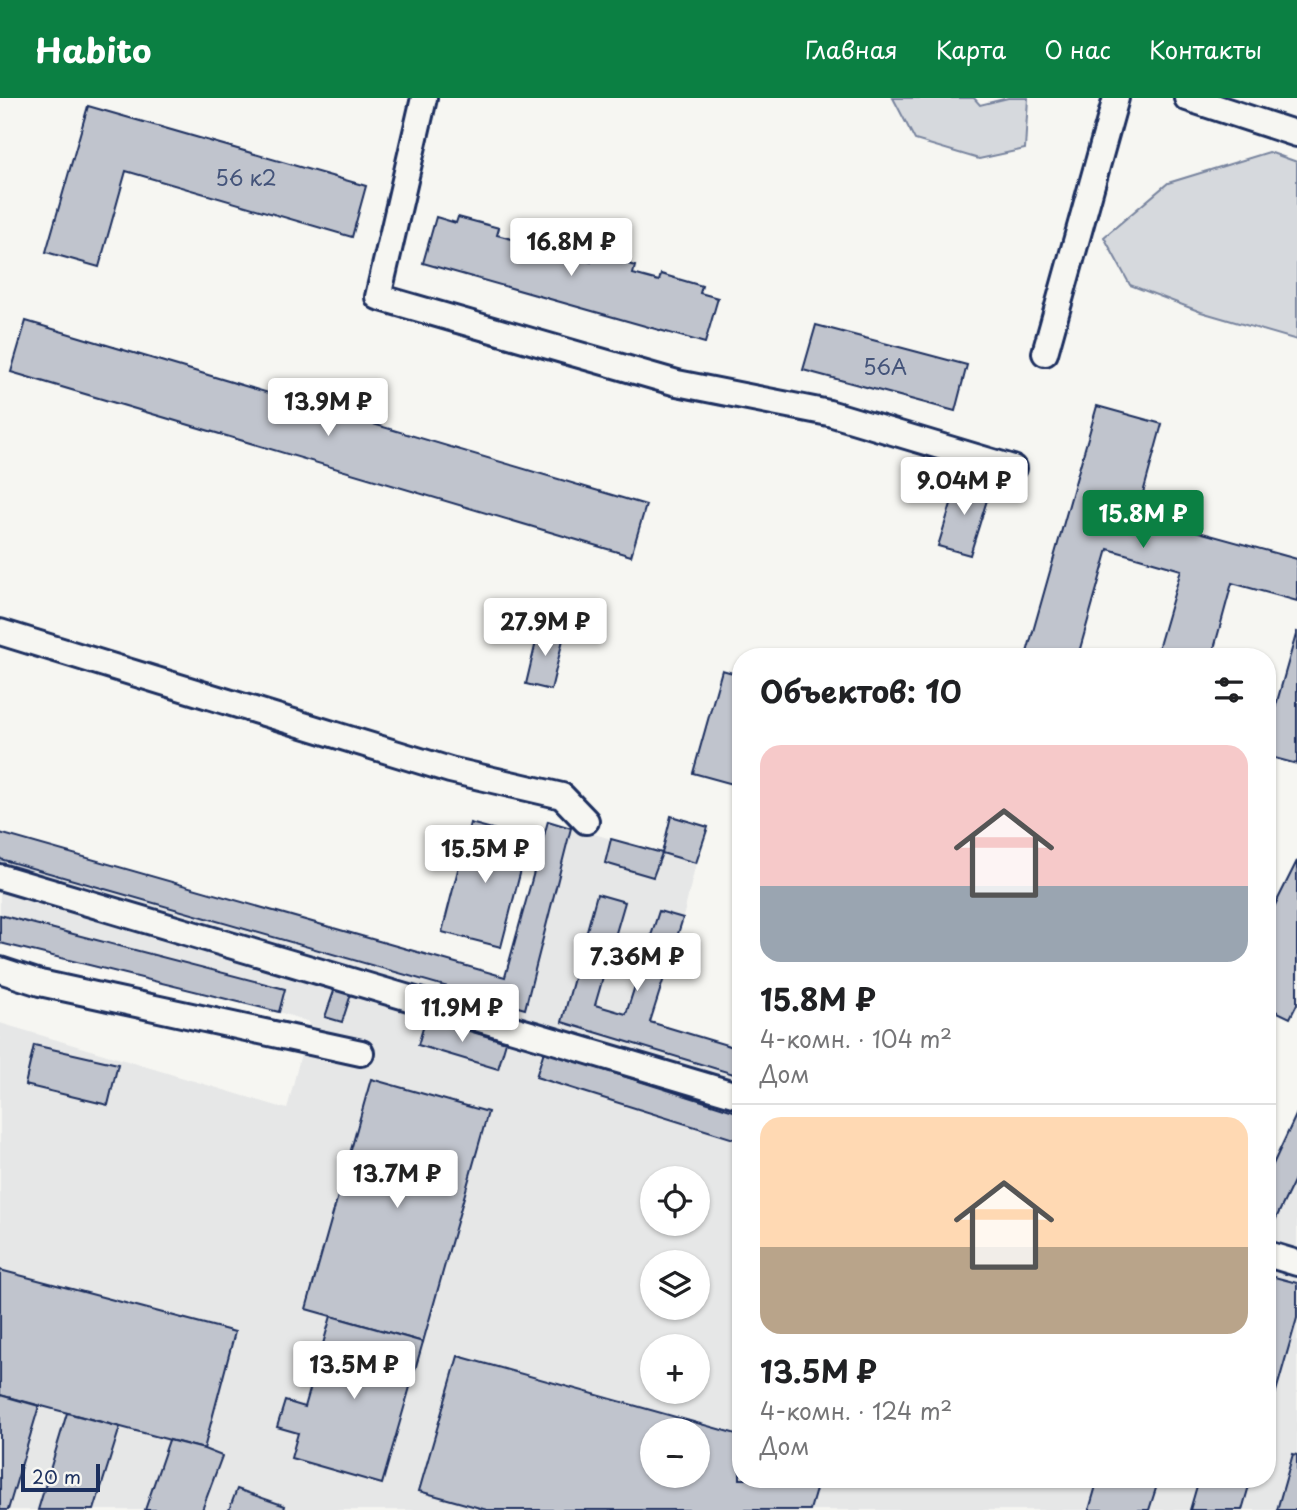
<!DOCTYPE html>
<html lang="ru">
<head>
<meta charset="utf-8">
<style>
  :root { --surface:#fff; --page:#f2f2f2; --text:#202124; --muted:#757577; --line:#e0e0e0; --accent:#0b8043 }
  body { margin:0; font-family:"Playpen Sans",sans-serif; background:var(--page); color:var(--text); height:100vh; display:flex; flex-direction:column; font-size:26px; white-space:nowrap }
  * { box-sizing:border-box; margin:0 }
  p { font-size:23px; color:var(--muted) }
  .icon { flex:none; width:38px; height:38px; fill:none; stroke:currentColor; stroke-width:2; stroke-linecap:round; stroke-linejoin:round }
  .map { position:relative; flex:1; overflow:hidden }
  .drawer { position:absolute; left:732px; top:550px; width:544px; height:840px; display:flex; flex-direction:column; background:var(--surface); border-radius:28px; box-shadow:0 2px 5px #0004 }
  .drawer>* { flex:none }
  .tools { position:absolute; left:640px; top:1068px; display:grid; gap:14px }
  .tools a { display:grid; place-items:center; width:70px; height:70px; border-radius:50%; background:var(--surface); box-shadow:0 2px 5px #0004; font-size:35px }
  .scale { position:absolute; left:21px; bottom:18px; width:79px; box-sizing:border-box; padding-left:7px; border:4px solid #1b2f5e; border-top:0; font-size:19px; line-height:24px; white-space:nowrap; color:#1b2f5e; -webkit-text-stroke:5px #f6f6f2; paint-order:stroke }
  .price { position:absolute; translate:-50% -60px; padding:0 16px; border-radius:7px; background:#fff; color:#222; font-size:23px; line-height:46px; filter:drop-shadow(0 2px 4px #0008) }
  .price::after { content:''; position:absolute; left:50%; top:42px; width:21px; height:16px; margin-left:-10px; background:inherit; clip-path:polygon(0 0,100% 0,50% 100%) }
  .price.selected { background:var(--accent); color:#fff }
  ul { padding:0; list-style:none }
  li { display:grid; align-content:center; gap:14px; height:371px; padding:0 28px }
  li+li { border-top:2px solid var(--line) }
  li span { display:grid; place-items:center; height:217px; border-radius:21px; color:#555 }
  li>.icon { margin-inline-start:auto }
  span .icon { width:126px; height:126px; fill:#fffc; stroke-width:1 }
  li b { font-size:30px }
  h2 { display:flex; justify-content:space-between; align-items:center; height:84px; padding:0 28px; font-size:30px }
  header { display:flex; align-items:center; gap:42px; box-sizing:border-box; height:98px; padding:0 35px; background:var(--accent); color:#fff }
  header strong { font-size:33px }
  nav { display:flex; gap:38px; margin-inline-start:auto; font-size:24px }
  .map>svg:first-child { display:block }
  .built { fill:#e6e7e7; fill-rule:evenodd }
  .green { fill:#d6d9dd; stroke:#78849e; stroke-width:2 }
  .building { fill:#c0c4cd; stroke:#1b2f5e; stroke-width:2; fill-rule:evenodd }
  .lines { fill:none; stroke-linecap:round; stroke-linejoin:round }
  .minor-casing { stroke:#1b2f5e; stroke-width:30 }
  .minor { stroke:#f6f6f2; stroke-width:24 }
  .labels { text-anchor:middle; stroke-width:6; stroke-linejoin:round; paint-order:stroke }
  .number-label { font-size:21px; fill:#44547a }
</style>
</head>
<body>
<header>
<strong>Habito</strong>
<nav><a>Главная</a><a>Карта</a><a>О нас</a><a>Контакты</a></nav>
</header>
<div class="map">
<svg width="1297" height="1412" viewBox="0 0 1297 1412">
  <rect width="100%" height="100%" fill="#f6f6f2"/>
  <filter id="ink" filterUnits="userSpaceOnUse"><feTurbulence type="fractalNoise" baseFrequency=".0143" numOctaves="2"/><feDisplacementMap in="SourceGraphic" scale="14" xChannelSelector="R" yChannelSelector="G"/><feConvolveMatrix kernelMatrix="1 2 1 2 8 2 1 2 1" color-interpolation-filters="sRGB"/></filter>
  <g filter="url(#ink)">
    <path class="built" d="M548,723L696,765L683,820L650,924L740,951V1381H1267V1079L1297,1015V1412H0V925L287,1011L309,924L279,914L0,845V735L505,879ZM653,1080H698V1125H653ZM653,1164H698V1209H653ZM653,1248H698V1293H653ZM653,1332H698V1377H653Z"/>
    <g class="green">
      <path d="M893,0H974L980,7L1008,0H1028L1025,51L979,61L915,42Z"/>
      <path d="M1269,54L1297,64V242L1201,214L1130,187L1104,139L1168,85Z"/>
    </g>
    <g class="building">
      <path d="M88,8L366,88L352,139L126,73L99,169L46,154Z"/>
      <path d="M436,119L456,125L458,119L499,130L497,137L523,144L524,137L567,149L565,156L591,164L594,156L635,168L633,176L659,183L661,176L702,188L700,195L718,200L705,245L423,165Z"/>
      <path d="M26,223L646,407L631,458L11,274Z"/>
      <path d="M816,227L967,267L955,313L803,272Z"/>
      <path d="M1097,308L1162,326L1137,417L1297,461V503L1232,485L1212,558H1156L1181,472L1108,451L1078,558H1026Z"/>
      <path d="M959,380L991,389L970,457L938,448Z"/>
      <path d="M540,527L565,533L551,592L526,586Z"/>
      <path d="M1297,533V666L1267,658V639Z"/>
      <path d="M722,572L740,577V688L693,675Z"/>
      <path d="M671,718L708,729L696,765L662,755Z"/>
      <path d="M548,723L571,730L525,911L0,761V735L505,879Z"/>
      <path d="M470,725L529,741L501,849L442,834Z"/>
      <path d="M611,741L662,755L653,779L605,765Z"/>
      <path d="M1297,763V906L1290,920L1267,909V823Z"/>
      <path d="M597,796L625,804L595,907L626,916L659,813L683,820L650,924L740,951V978L562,924Z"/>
      <path d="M0,817L285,891L279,914L0,845Z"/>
      <path d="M335,890L351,896L342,924L325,919Z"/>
      <path d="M426,920L506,944L498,971L418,947Z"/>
      <path d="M34,947L118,966L108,1007L25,987Z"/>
      <path d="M544,953L740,1015V1043L536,979Z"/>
      <path d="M371,981L488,1014L423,1244L306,1211Z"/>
      <path d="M1297,1015V1077L1268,1137L1267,1079Z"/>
      <path d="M0,1172L235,1234L204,1351L0,1297Z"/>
      <path d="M1267,1177L1297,1185V1220L1267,1325Z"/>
      <path d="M331,1218L423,1244L382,1386L291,1360L298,1335L277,1329L285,1303L305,1309Z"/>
      <path d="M458,1258L740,1337V1381H819L810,1412H487L419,1393ZM653,1332H698V1377H653Z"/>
      <path d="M0,1297L39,1308L8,1412H0Z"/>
      <path d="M67,1315L120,1329L94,1412H38Z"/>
      <path d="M169,1342L204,1351L222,1358L202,1412H145Z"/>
      <path d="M1293,1356L1297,1357V1412H1277Z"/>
      <path d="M1098,1381H1159L1149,1412H1089Z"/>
      <path d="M1199,1381H1251L1242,1412H1190Z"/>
      <path d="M237,1391L285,1408L284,1412H229Z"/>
    </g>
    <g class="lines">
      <defs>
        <g id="minor">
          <path d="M424,0L378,199L677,285L829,315L1013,370"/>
          <path d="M1187,0L1297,36"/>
          <path d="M1045,255L1116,0"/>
          <path d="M0,534L450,672L562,698L586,723"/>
          <path d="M0,779L740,998"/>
          <path d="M0,872L40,885L361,955"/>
          <path d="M1267,1156L1297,1165"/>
        </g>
      </defs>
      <use href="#minor" class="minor-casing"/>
      <use href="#minor" class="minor"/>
    </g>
  </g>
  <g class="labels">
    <g class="number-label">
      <text x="246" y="88">56 к2</text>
      <text x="885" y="277">56А</text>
    </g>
  </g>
</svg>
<div class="tools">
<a><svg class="icon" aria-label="locate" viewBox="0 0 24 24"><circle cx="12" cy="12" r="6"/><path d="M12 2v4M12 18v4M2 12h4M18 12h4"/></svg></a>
<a><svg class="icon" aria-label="layers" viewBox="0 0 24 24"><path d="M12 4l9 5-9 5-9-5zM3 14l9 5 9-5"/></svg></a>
<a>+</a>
<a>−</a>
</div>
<div class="scale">20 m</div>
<b class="price" style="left:571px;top:180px">16.8M ₽</b>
<b class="price" style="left:328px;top:340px">13.9M ₽</b>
<b class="price" style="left:964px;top:419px">9.04M ₽</b>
<b class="price selected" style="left:1143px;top:452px">15.8M ₽</b>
<b class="price" style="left:545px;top:560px">27.9M ₽</b>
<b class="price" style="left:485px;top:787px">15.5M ₽</b>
<b class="price" style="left:637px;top:895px">7.36M ₽</b>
<b class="price" style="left:462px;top:946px">11.9M ₽</b>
<b class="price" style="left:397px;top:1112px">13.7M ₽</b>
<b class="price" style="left:354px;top:1303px">13.5M ₽</b>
<section class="drawer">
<h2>Объектов: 10<svg class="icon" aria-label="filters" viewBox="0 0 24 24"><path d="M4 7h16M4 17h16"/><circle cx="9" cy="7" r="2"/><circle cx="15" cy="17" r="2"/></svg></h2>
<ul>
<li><span style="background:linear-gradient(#f6c9c9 65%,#9aa5b1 0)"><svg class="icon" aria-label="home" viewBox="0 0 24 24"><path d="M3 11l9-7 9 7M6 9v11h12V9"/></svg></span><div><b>15.8M ₽</b><p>4-комн. · 104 m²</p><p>Дом</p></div></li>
<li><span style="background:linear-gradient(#ffd9b3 60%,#b9a48a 0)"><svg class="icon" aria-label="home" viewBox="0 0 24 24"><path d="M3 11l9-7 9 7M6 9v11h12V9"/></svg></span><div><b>13.5M ₽</b><p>4-комн. · 124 m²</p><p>Дом</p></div></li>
</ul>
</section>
</div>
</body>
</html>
